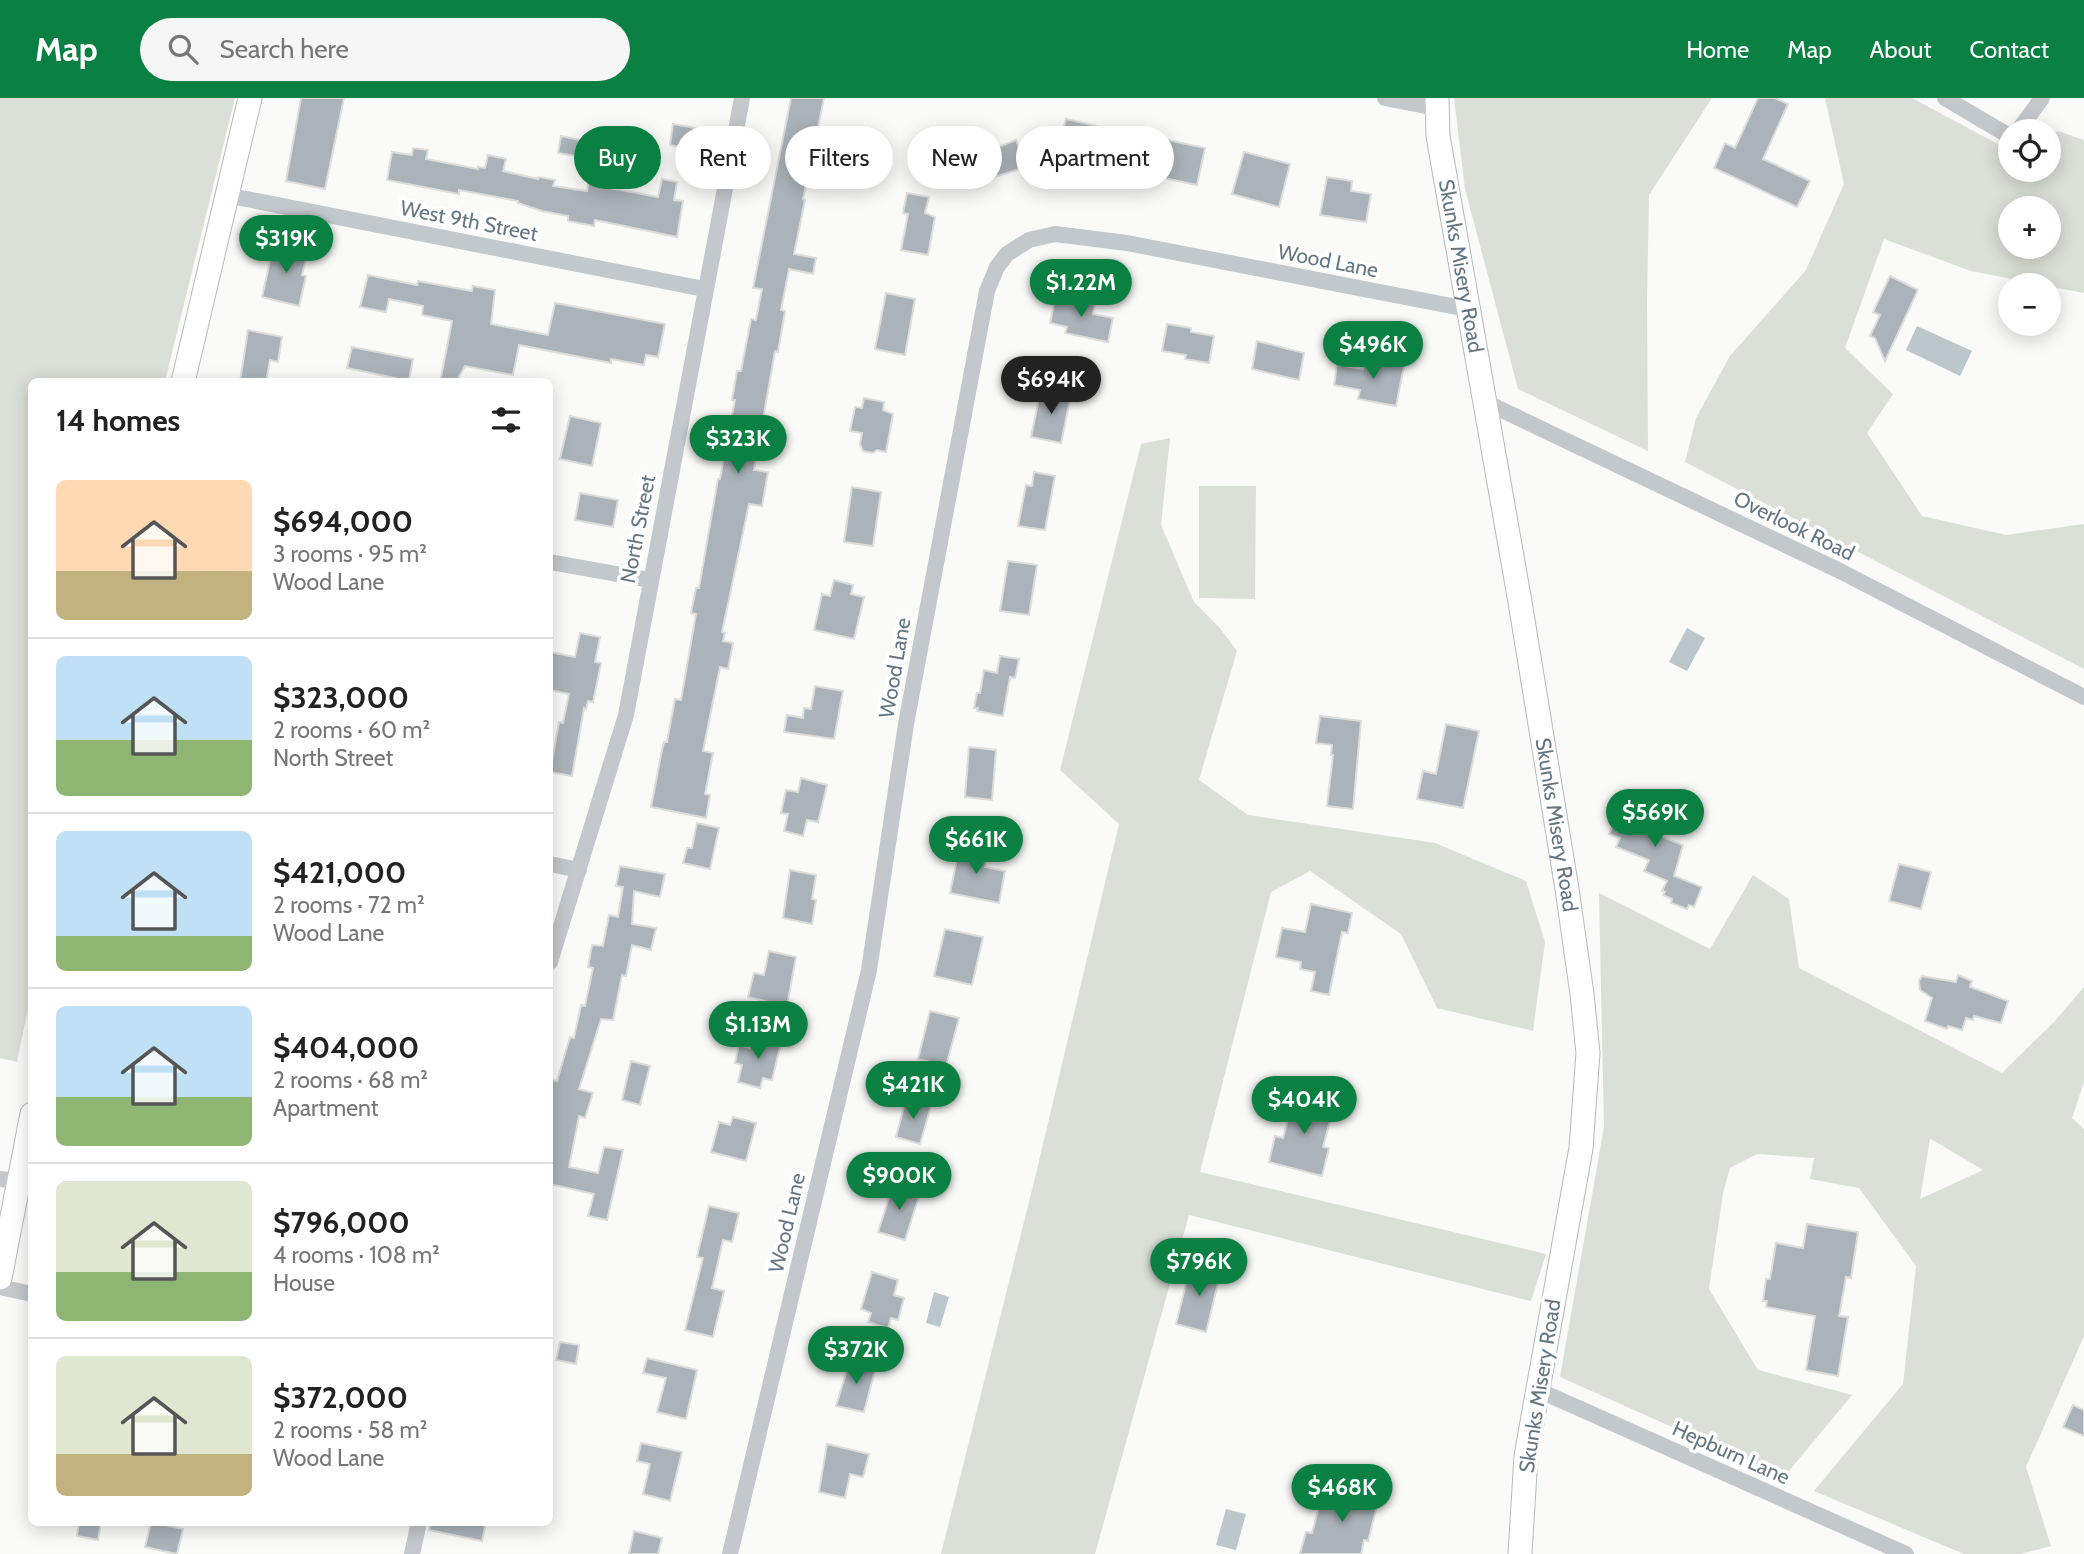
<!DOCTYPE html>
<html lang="en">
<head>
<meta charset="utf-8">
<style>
  :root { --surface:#fff; --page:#f6f6f6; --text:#222; --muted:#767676; --line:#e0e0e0; --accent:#0b8043 }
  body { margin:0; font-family:Cabin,sans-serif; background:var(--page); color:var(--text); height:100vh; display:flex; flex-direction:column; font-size:26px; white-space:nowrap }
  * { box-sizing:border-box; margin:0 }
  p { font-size:23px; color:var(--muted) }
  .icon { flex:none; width:38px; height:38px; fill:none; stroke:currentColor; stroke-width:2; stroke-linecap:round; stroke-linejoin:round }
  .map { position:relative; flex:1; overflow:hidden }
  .side { position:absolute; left:28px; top:280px; width:525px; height:1148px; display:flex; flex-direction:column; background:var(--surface); border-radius:10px; box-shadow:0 4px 18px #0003 }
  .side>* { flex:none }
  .hud { position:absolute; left:574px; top:28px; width:665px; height:63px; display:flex; gap:14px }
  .buttons { position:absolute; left:1998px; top:21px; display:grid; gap:14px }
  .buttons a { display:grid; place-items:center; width:63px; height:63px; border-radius:50%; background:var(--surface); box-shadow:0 4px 18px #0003; font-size:35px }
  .price { position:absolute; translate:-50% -60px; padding:0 16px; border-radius:24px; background:var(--accent); color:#fff; font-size:23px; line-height:46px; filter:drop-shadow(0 2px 4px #0008) }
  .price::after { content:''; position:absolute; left:50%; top:42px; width:21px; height:16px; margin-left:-10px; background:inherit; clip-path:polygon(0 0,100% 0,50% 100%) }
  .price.on { background:#222; color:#fff }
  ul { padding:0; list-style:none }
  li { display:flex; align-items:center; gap:21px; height:175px; padding:0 28px }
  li+li { border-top:2px solid var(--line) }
  li span { display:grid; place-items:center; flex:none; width:196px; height:140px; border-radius:10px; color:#555 }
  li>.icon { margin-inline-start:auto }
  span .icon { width:84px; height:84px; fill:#fffc; stroke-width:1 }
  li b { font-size:30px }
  h2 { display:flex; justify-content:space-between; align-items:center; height:84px; padding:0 28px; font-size:30px }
  .chip { padding:0 24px; border-radius:32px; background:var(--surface); box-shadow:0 4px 18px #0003; font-size:24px; line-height:63px }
  .chip.on { background:var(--accent); color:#fff }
  header { display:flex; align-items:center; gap:42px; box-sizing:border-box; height:98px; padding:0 35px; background:var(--accent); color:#fff }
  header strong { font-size:33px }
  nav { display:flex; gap:38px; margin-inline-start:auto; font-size:24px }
  .search { width:490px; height:63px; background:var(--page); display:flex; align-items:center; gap:18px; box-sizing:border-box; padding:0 24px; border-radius:38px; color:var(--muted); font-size:26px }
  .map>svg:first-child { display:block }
  .green { fill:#dadfd7; fill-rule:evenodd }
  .water { fill:#bbc7cb }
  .building { fill:#aab3b9; stroke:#dcdcda; stroke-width:2 }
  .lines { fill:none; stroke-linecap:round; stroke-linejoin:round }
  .secondary-casing { stroke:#b3babf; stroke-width:25 }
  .minor { stroke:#c3c8cc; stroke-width:16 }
  .secondary { stroke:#fff; stroke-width:23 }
  .labels { text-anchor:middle; stroke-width:7; stroke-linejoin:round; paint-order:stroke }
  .street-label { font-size:21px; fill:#657683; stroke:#fff }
</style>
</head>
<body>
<header>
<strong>Map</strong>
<div class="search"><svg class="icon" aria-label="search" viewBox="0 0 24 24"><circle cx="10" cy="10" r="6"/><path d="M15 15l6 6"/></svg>Search here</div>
<nav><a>Home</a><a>Map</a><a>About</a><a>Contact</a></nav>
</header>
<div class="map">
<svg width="2084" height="1456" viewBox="0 0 2084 1456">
  <rect width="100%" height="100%" fill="#fafaf8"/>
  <g class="green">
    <path d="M0,0H235L165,283L32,284V891L17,964L0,960Z"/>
    <path d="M1454,0H1712L1649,97L1647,203L1648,353L1518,291L1465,91Z"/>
    <path d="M1825,0H1912L2011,53V72H2049V38L2058,33L2084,42V195L1971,173L1884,141L1845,250L1893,296L1867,335L1922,418L2006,437L2084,426V571L1685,364L1696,320L1730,258L1806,172L1844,86ZM2011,110H2049V149H2011Z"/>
    <path d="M1170,340L1161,427L1194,504L1219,529L1237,553L1199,682L1248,717L1435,745L1526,783L1545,844L1533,933L1437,910L1401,836L1310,773L1271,794L1200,1074L1546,1156L1531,1203L1189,1117L1095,1456H941L1033,1088L1119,726L1060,672L1141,346Z"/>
    <path d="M1199,388H1256L1255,501L1199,500Z"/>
    <path d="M1753,777L1789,801L1799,870L2002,975L2055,923L2084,889V984L2072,1020L2084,1031V1238L2026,1369L2051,1448L2020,1456H1964L1814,1393L1903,1286L1916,1168L1859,1090L1810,1081L1814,1060L1757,1056L1730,1070L1723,1095L1709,1191L1758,1272L1852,1297L1784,1379L1560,1279L1604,1029L1599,795L1710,851ZM1931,1041L1983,1072L1920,1101L1930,1041Z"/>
  </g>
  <g class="water">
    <path d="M1917,228L1972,253L1960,278L1906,252Z"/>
    <path d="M1687,530L1705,540L1687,573L1669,564Z"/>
    <path d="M934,1194L949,1199L940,1229L926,1225Z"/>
    <path d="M1226,1411L1246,1416L1236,1452L1216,1447Z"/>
  </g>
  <g class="building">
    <path d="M301,0H344L325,91L286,83Z"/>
    <path d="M791,0H824L803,101L805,102L794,156L816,160L813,176L789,171L781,212L785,213L778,254L775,253L754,372L768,374L762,408L749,406L722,534L725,535L723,543L733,545L728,571L720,569L703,653L713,655L705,696L710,697L706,720L651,709L662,652L664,644H667L675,601L681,602L696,516L691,515L696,490H699L718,381H720L735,302H732L737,273H741L751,221L756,222L762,191L753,190Z"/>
    <path d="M1758,0H1775L1788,6L1763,61L1810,83L1797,109L1714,70L1725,45L1735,50Z"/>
    <path d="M1066,21L1114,32L1112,42L1118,44L1112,72L1064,60L1069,37L1062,36Z"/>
    <path d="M673,26L695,30L691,51L670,47Z"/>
    <path d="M561,38L618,50L610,90L658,99L662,81L677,84L674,102L683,103L677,139L595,122L594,128L568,123V118L542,113L518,105V103L459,92V96L387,82L392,54L412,57L413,50L428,52L426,61L478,71V69L485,70L488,57L506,61L503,73L538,81L539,79L555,82L553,88L587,93L593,61L558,55Z"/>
    <path d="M987,40L991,52L1016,42L1026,69L979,84L966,48Z"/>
    <path d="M1158,40L1205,50L1197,87L1150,77Z"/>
    <path d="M1244,54L1290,66L1279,109L1232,96Z"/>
    <path d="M1327,79L1352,83L1351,93L1371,96L1366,124L1320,117Z"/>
    <path d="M907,95L929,99L925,115L935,119L928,157L901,152L908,116L903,115Z"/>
    <path d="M274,145L308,153L302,177L306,178L299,208L262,199Z"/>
    <path d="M368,177L417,187L418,183L472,193L473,188L495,192L491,226L548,237L555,205L665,226L658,259L646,257L644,267L611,261V265L519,247L513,277L465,268L456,284H440L452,223L422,217L423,208L389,201L386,214L360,209Z"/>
    <path d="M1890,178L1918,192L1885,263L1875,240L1870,238L1880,217L1873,214Z"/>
    <path d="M886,195L915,201L905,257L875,251Z"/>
    <path d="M1056,198L1095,206L1093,216L1113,220L1108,244L1065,235L1067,229L1050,225Z"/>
    <path d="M1167,226L1191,230V234L1214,238L1209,265L1185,261L1186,257L1162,253Z"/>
    <path d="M248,232L282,239L278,264L270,262L266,284H240Z"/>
    <path d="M1257,243L1304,255L1299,282L1252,271Z"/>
    <path d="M352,249L413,261L409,283L347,270Z"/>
    <path d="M1365,261L1404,268L1396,308L1358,301L1360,292L1334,287L1337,267L1363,271Z"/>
    <path d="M1041,291L1071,297L1061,345L1031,339Z"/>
    <path d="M864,300L884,304L883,312L893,316L886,354L877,352L873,355L863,353L860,346L862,335L850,333L855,309L862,310Z"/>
    <path d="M570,318L601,325L592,368L560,361Z"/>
    <path d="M1034,374L1055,378L1045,432L1018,428L1026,387L1032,388Z"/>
    <path d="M852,389L881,394L873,448L844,444Z"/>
    <path d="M580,395L618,402L613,429L575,422Z"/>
    <path d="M1008,463L1037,467L1029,517L1000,513Z"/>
    <path d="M834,482L853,487L851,496L864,499L854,541L814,532L822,496L830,498Z"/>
    <path d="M580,535L600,539L595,564L601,565L593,604L588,603L586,611L584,610L572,678L550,674L559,624L563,625L569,596L550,592V554L575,559Z"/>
    <path d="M1000,558L1019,561L1015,580L1010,579L1003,618L977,613L978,610H974L977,595H980L984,572L997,575Z"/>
    <path d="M815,588L843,593L834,641L784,634L787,617L803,620L804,610L811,611Z"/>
    <path d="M1320,618L1361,623L1353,711L1327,708L1333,657H1331L1332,647L1316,645Z"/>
    <path d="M1446,626L1479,633L1463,710L1417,701L1423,673L1436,676Z"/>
    <path d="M969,649L996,652L992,702L965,699Z"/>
    <path d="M801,680L827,687L818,724L807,722L803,738L784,733L788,716L781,715L786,692L798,694Z"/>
    <path d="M1655,696L1670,702L1657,737L1683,747L1674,778L1702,789L1694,809L1689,807L1687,811L1671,805L1672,801L1663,797L1665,794L1662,793L1667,783L1644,773L1649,762L1616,749L1620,740L1609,736L1621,708L1646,718Z"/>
    <path d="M697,725L719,730L710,771L683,765L687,750H692Z"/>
    <path d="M960,747L988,753L985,769L1005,773L999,805L950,795Z"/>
    <path d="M1899,766L1931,774L1921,811L1889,803Z"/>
    <path d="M620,768L665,776L660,799L634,793L632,826L656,830L651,852L632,847L626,878L622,877L613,922L601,921L579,991L593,995L585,1020L579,1018L569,1069L598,1075L604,1049L623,1052L607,1122L588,1118L594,1096L550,1086V981L557,983L570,939L574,940L581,907L585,908L593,870L588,869L592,847L603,848L609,817L618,819L623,789L616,788Z"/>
    <path d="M790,772L816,777L812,801L816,802L812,826L783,820Z"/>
    <path d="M1311,806L1352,815L1348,835L1342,834L1329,897L1311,893L1315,874L1300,871L1301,864L1276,859L1282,830L1305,834Z"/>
    <path d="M945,831L983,839L972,887L934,878Z"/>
    <path d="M769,853L796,859L787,908L748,899L754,875L764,877Z"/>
    <path d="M1958,877L1972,883L1970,889L2008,903L2001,925L1974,918L1973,922L1966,920L1962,932L1948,928L1947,931L1925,923L1932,900L1920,892L1919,883L1922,878L1956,884Z"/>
    <path d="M930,913L959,920L946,968L918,961Z"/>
    <path d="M753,938L781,945L772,982L763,980L760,990L738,984L742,967L735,965L739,947L750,950Z"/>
    <path d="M631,963L650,968L640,1007L622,1002Z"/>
    <path d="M1295,995L1332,1005L1328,1018L1331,1019L1323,1049L1329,1050L1322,1078L1269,1064L1275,1038L1283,1040Z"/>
    <path d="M906,1001L931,1008L920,1046L896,1039Z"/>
    <path d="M733,1019L756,1025L746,1063L711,1054L719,1024L730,1027Z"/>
    <path d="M893,1087L920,1095L905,1142L878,1134Z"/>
    <path d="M709,1108L739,1115L732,1144L723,1142L712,1190L724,1193L713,1239L685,1232L703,1160L697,1159Z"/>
    <path d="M1807,1126L1858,1134L1851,1180L1846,1179L1839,1218L1848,1219L1838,1278L1806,1272L1815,1218L1766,1209L1767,1203H1763L1766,1181H1770L1776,1145L1803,1150Z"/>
    <path d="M1191,1166L1221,1173L1206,1234L1176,1226Z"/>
    <path d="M872,1174L898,1182L894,1197L904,1200L898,1222L891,1220L888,1230L868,1224L871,1215L861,1211Z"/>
    <path d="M560,1244L579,1247L576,1266L556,1262Z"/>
    <path d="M647,1260L697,1272L686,1321L657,1314L666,1280L643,1275Z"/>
    <path d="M850,1262L876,1268L864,1314L836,1308Z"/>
    <path d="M2073,1307L2084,1312V1338L2063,1329Z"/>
    <path d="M641,1345L682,1354L670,1403L643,1396L650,1366L637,1363Z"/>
    <path d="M827,1346L869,1356L863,1379L850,1376L845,1400L819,1394Z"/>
    <path d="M1333,1391L1356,1397L1357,1391L1380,1396L1368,1443L1364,1442L1361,1456H1300L1306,1434L1312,1435L1321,1401L1330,1403Z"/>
    <path d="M79,1424H101L98,1442L77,1438Z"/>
    <path d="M151,1424L183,1431L177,1456L145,1449Z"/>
    <path d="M430,1424H486L482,1443L429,1432Z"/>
    <path d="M634,1433L662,1440L658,1456H629Z"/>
  </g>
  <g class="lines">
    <defs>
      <g id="secondary">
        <path id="s1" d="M1437,0L1438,38L1520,504L1567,791L1582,896L1588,955L1581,1050L1526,1358L1520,1456"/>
        <path d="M183,284L250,0"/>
        <path d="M0,1180L32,1016"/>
      </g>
    </defs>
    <use href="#secondary" class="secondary-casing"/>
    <g class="minor">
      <path d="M1385,0L1436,10"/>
      <path d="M1945,0L2011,39"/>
      <path d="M2018,33L2042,0"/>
      <path d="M226,97L704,191"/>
      <path d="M1483,303L1838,472L2084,599"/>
      <path d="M550,464L650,482"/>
      <path d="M550,766L579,772"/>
      <path d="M550,864L626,617L742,0"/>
      <path d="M0,1081L19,1083"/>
      <path d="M0,1189L32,1196"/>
      <path d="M1538,1292L1906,1456"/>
      <path d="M412,1456L419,1424"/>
      <path d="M730,1456L869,872L906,626L987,193L997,169L1007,156L1029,142L1055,136L1127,145L1467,211"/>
    </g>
    <use href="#secondary" class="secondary"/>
  </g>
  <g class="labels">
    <g class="street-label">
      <text transform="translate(469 123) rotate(11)" y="7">West 9th Street</text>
      <text transform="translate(1328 163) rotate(11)" y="7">Wood Lane</text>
      <text dy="7" stroke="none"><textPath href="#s1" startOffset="170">Skunks Misery Road</textPath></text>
      <text transform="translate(1794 428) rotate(26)" y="7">Overlook Road</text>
      <text transform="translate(638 431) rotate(-79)" y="7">North Street</text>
      <text transform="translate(895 570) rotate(-80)" y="7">Wood Lane</text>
      <text dy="7" stroke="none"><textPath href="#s1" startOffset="737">Skunks Misery Road</textPath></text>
      <text transform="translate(787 1125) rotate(-77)" y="7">Wood Lane</text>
      <text transform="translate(1540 1288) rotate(-81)" y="7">Skunks Misery Road</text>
      <text transform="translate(1731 1355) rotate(24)" y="7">Hepburn Lane</text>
    </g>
  </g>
</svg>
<div class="buttons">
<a><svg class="icon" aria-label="locate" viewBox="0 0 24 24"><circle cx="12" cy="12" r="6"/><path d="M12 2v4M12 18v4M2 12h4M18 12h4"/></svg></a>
<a>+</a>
<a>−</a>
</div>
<b class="price" style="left:286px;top:177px">$319K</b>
<b class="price" style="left:1081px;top:221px">$1.22M</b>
<b class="price" style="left:1373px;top:283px">$496K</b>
<b class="price on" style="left:1051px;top:318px">$694K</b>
<b class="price" style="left:738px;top:377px">$323K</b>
<b class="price" style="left:1655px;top:751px">$569K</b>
<b class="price" style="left:976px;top:778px">$661K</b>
<b class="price" style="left:758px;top:963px">$1.13M</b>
<b class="price" style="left:913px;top:1023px">$421K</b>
<b class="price" style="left:1304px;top:1038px">$404K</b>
<b class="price" style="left:899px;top:1114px">$900K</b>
<b class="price" style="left:1199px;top:1200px">$796K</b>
<b class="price" style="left:856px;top:1288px">$372K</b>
<b class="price" style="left:1342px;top:1426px">$468K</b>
<div class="hud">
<a class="chip on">Buy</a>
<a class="chip">Rent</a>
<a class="chip">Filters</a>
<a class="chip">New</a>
<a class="chip">Apartment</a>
</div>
<section class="side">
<h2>14 homes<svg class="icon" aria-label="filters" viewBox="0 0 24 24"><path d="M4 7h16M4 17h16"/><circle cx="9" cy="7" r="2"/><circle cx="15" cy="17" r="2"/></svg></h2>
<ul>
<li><span style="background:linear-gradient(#ffd9b3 65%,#c2b280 0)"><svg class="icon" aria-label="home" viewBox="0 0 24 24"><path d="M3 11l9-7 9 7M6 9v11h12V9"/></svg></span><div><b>$694,000</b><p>3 rooms · 95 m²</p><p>Wood Lane</p></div></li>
<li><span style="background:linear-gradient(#bfe0f5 60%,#8fb573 0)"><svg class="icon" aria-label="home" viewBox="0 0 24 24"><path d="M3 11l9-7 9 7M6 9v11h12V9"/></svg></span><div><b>$323,000</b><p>2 rooms · 60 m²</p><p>North Street</p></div></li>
<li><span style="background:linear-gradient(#bfe0f5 75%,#8fb573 0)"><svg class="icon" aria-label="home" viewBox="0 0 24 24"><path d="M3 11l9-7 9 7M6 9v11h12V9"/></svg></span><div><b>$421,000</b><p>2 rooms · 72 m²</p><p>Wood Lane</p></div></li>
<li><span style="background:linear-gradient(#bfe0f5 65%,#8fb573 0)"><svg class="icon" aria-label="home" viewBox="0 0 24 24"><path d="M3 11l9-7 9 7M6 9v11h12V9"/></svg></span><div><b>$404,000</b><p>2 rooms · 68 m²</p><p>Apartment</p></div></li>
<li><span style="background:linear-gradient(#dfe7d0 65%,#8fb573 0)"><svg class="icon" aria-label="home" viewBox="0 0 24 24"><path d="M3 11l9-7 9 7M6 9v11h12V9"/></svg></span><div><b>$796,000</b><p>4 rooms · 108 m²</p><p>House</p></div></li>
<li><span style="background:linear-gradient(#dfe7d0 70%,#c2b280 0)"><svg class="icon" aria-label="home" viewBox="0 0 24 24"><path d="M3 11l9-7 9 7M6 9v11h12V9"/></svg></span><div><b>$372,000</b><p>2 rooms · 58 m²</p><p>Wood Lane</p></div></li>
</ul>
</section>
</div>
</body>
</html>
